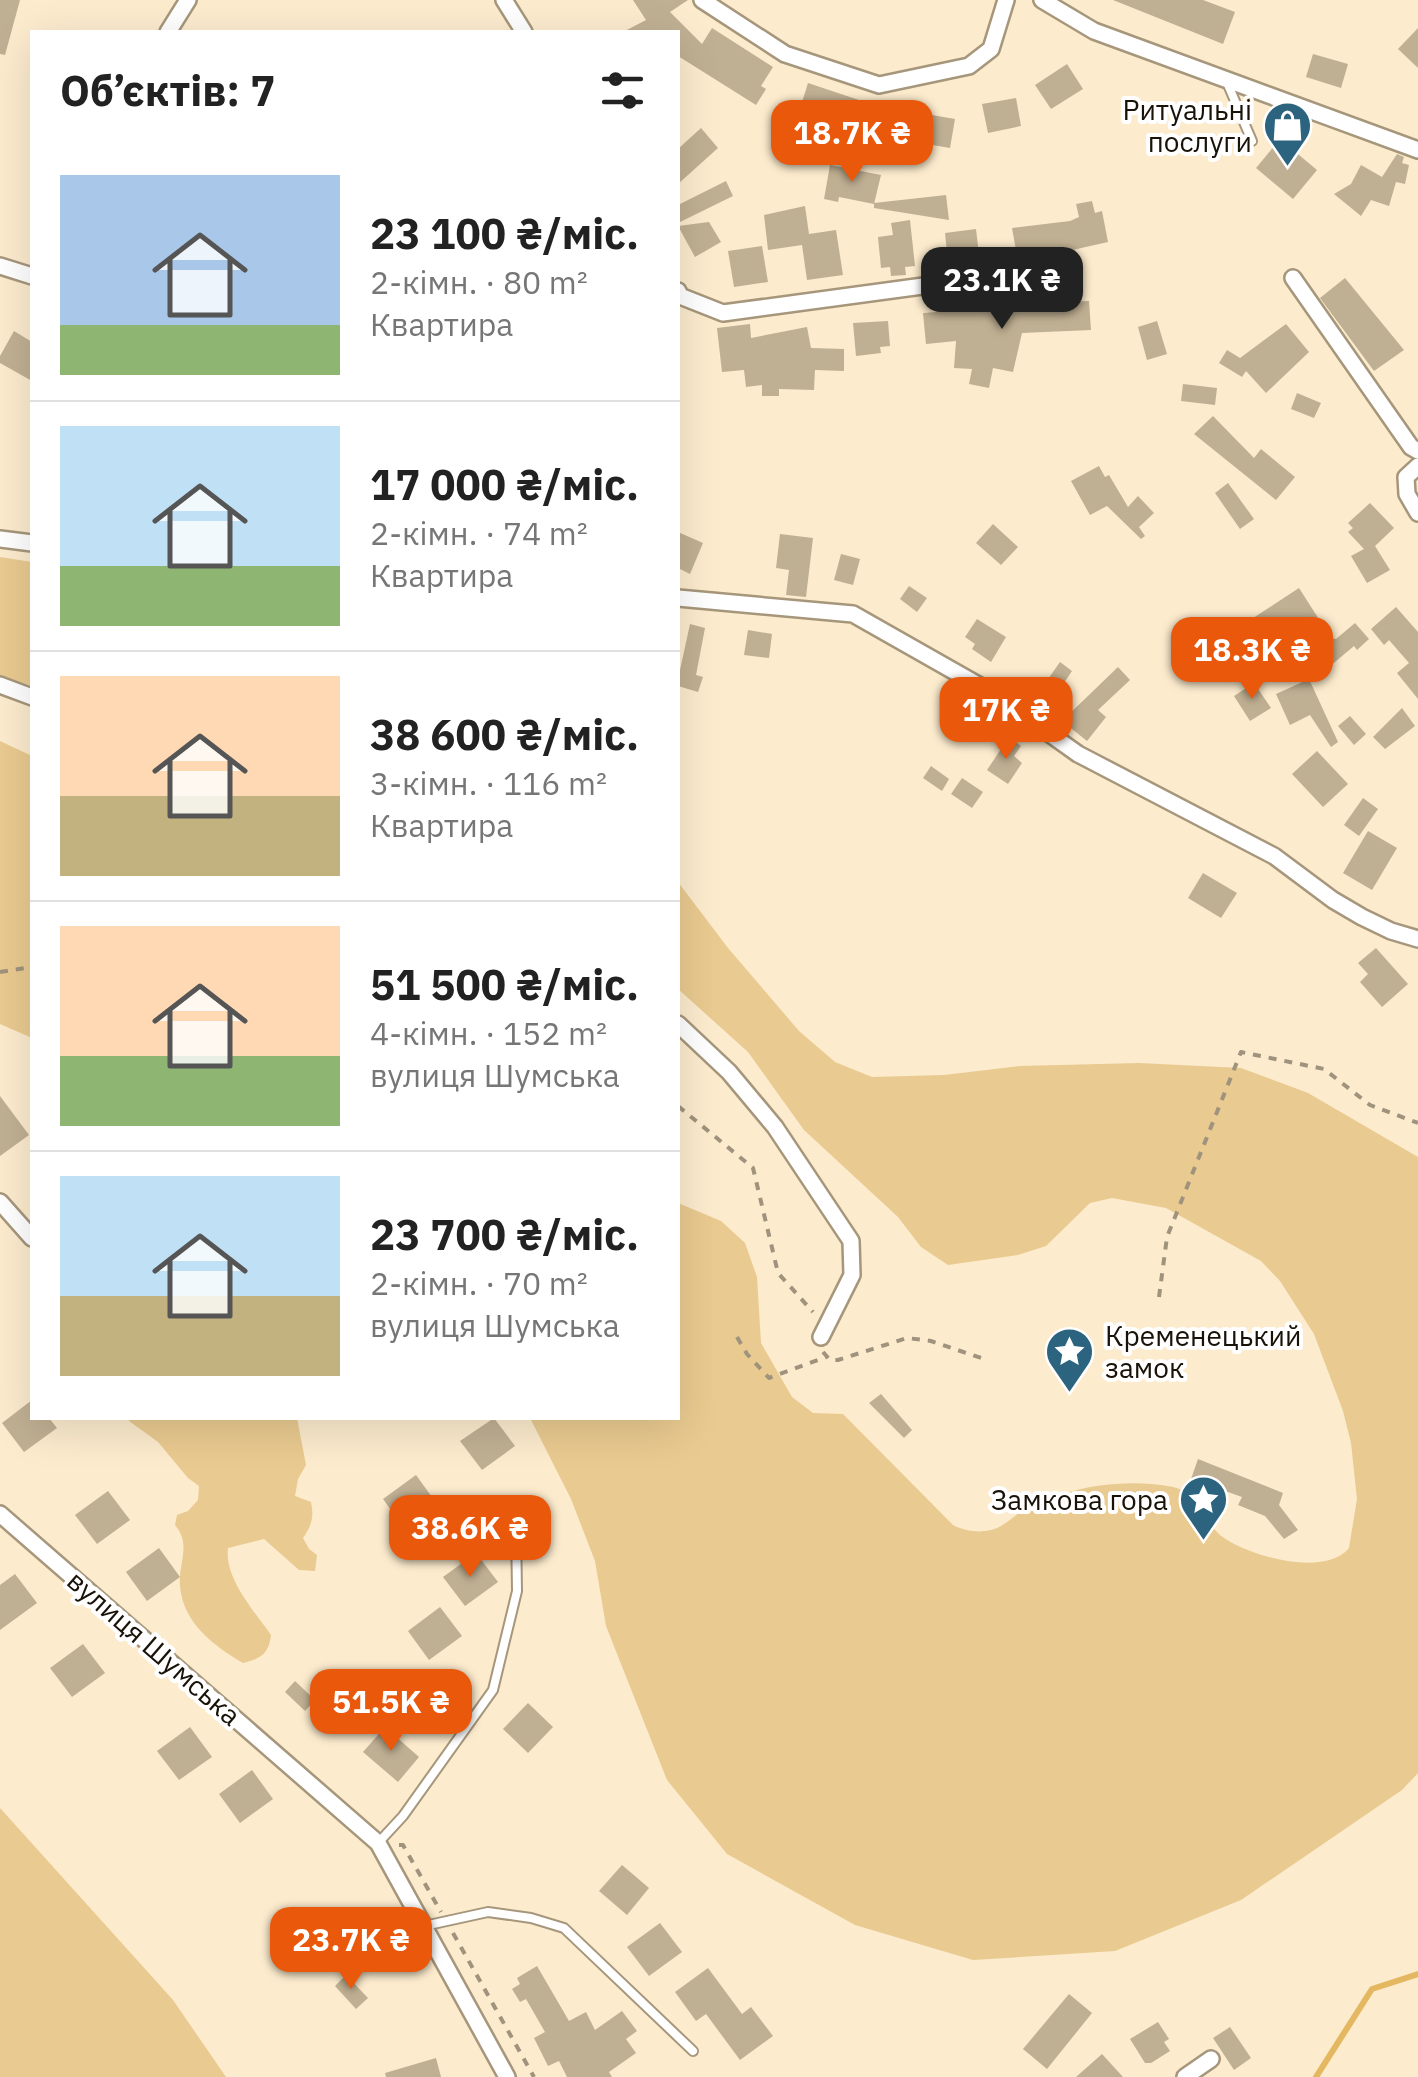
<!DOCTYPE html>
<html lang="uk">
<head>
<meta charset="utf-8">
<style>
  :root { --surface:#fff; --page:#f6f6f6; --text:#222; --muted:#767676; --line:#e0e0e0; --accent:#ea580c }
  body { margin:0; font-family:"IBM Plex Sans",sans-serif; background:var(--page); color:var(--text); height:100vh; display:flex; flex-direction:column; font-size:38px; white-space:nowrap }
  * { box-sizing:border-box; margin:0 }
  p { font-size:32px; color:var(--muted) }
  .icon { flex:none; width:55px; height:55px; fill:none; stroke:currentColor; stroke-width:2; stroke-linecap:round; stroke-linejoin:round }
  .map { position:relative; flex:1; overflow:hidden }
  .details { position:absolute; left:30px; top:30px; width:650px; height:1390px; display:flex; flex-direction:column; background:var(--surface); border-radius:0px; box-shadow:0 10px 40px #0002 }
  .details>* { flex:none }
  .price { position:absolute; translate:-50% -85px; padding:0 22px; border-radius:20px; background:var(--accent); color:#fff; font-size:32px; line-height:65px; filter:drop-shadow(0 2px 5px #0008) }
  .price::after { content:''; position:absolute; left:50%; top:60px; width:30px; height:22px; margin-left:-15px; background:inherit; clip-path:polygon(0 0,100% 0,50% 100%) }
  .price.on { background:#222; color:#fff }
  ul { padding:0; list-style:none }
  li { display:flex; align-items:center; gap:30px; height:250px; padding:0 30px }
  li+li { border-top:2px solid var(--line) }
  li span { display:grid; place-items:center; flex:none; width:280px; height:200px; border-radius:0px; color:#555 }
  li>.icon { margin-inline-start:auto }
  span .icon { width:120px; height:120px; fill:#fffc; stroke-width:1 }
  li b { font-size:42px }
  h2 { display:flex; justify-content:space-between; align-items:center; height:120px; padding:0 30px; font-size:42px }
  .map>svg:first-child { display:block }
  .green { fill:#e9ca90 }
  .lines { fill:none; stroke-linecap:round; stroke-linejoin:round }
  .stream { stroke:#e4b761; stroke-width:6 }
  .building { fill:#c0b093 }
  .lane-casing { stroke:#a6967b; stroke-width:12 }
  .street-casing { stroke:#a6967b; stroke-width:20 }
  .path { stroke:#9f937d; stroke-width:4; stroke-dasharray:8 8; stroke-linecap:butt }
  .lane { stroke:#fff; stroke-width:8 }
  .street { stroke:#fff; stroke-width:15 }
  .labels { text-anchor:middle; stroke-width:8; stroke-linejoin:round; paint-order:stroke }
  .poi-label { font-size:28px; fill:#181208; stroke:#fff; text-anchor:end }
  .street-label { font-size:28px; fill:#181208; stroke:#fff }
</style>
</head>
<body>
<div class="map">
<svg width="1418" height="2077" viewBox="0 0 1418 2077">
  <rect width="100%" height="100%" fill="#fcebcd"/>
  <g class="green">
    <path d="M0,557L32,562V686L0,676Z"/>
    <path d="M0,741L32,756V1038L0,1024Z"/>
    <path d="M678,882L728,948L799,1031L835,1062L872,1077L944,1075L1020,1066L1139,1063L1241,1068L1308,1093L1418,1157V1773L1402,1790L1241,1900L1115,1951L973,1960L855,1925L727,1854L667,1780L606,1626L595,1561L571,1499L530,1418H678V1203L721,1221L745,1243L757,1277L761,1343L792,1397L813,1413L843,1414L953,1525C964,1531 979,1533 991,1530C1005,1527 1016,1513 1030,1506C1072,1486 1127,1478 1173,1487C1197,1492 1203,1520 1220,1535C1246,1556 1325,1578 1349,1548L1357,1499L1351,1443L1343,1411L1314,1334L1280,1281L1261,1261L1166,1208L1112,1198L1090,1203L1046,1246L1018,1255L948,1265L921,1247L898,1217L804,1130L748,1052L678,989Z"/>
    <path d="M129,1418H297L306,1465L298,1479L295,1496L311,1502C314,1517 312,1525 303,1538L309,1549L317,1555L315,1571L299,1570L264,1539L228,1548C224,1578 255,1612 271,1635C269,1654 260,1659 243,1663C214,1646 183,1623 180,1586C178,1563 192,1545 175,1525L177,1515L188,1511L198,1500L199,1486L188,1478L158,1442L129,1421Z"/>
    <path d="M0,1808L173,2000L226,2077H0Z"/>
  </g>
  <g class="lines">
    <path class="stream" d="M1316,2077L1372,1989L1418,1974"/>
  </g>
  <g class="building">
    <path d="M0,0H20L5,55L0,54Z"/>
    <path d="M633,0H688L670,12L702,44L712,28L773,67L761,86L766,89L756,105L678,56V32H623L646,20Z"/>
    <path d="M1113,0H1203L1235,12L1223,44Z"/>
    <path d="M1418,28V68L1398,49Z"/>
    <path d="M1313,54L1348,64L1341,88L1306,77Z"/>
    <path d="M1067,64L1083,89L1051,109L1035,85Z"/>
    <path d="M808,83L874,105L862,140L842,134L840,140L826,136L830,125L798,115Z"/>
    <path d="M1016,98L1021,126L988,133L982,104Z"/>
    <path d="M920,113L955,119L950,148L915,142Z"/>
    <path d="M701,128L718,148L678,184V149Z"/>
    <path d="M1280,139L1317,170L1293,199L1256,168Z"/>
    <path d="M1397,154L1404,157L1402,163L1409,165L1405,184L1396,182L1389,206L1371,200L1361,216L1334,194L1351,184L1361,165L1382,177Z"/>
    <path d="M830,165L881,175L874,204L839,197L838,202L824,199Z"/>
    <path d="M726,181L733,196L678,223V205Z"/>
    <path d="M946,195L949,220L874,208V203Z"/>
    <path d="M1092,201L1095,213L1102,211L1108,242L1028,260L1027,255L1017,256L1012,228L1070,221L1079,217L1076,204Z"/>
    <path d="M805,206L809,234L836,230L843,275L807,280L802,245L768,250L764,215Z"/>
    <path d="M910,220L915,266L905,267L906,275L891,276L890,267L881,268L878,237L893,235L891,223Z"/>
    <path d="M709,222L721,242L695,257L678,226Z"/>
    <path d="M976,229L980,263L959,266L958,260L948,262L945,233Z"/>
    <path d="M762,246L768,282L734,287L728,251Z"/>
    <path d="M1345,278L1404,350L1374,371L1320,298Z"/>
    <path d="M1065,289L1066,302L1089,301L1091,330L1022,333L1013,372L993,368L989,388L969,384L972,369L954,368L956,341L926,344L923,313L1048,304L1047,290Z"/>
    <path d="M888,321L890,346L880,347L881,353L856,356L853,323Z"/>
    <path d="M1157,321L1167,354L1147,360L1138,327Z"/>
    <path d="M750,324L751,338L807,327L811,348L844,349V371L815,370L814,390L779,389V396H762V385L746,387L744,370L722,372L717,328Z"/>
    <path d="M1286,324L1309,352L1266,393L1246,371L1242,377L1219,363L1227,350L1240,358Z"/>
    <path d="M14,331L32,342V381L0,363V356Z"/>
    <path d="M1183,384L1217,388L1215,405L1181,401Z"/>
    <path d="M1297,393L1321,403L1314,418L1291,409Z"/>
    <path d="M1213,416L1254,458L1261,449L1295,477L1276,500L1194,434Z"/>
    <path d="M1099,466L1105,477L1109,475L1128,507L1138,496L1154,513L1139,527L1145,536L1141,539L1107,506L1090,515L1071,481Z"/>
    <path d="M1228,483L1254,519L1240,529L1215,493Z"/>
    <path d="M1370,503L1394,528L1375,546L1390,570L1367,583L1351,556L1364,549L1348,532L1353,528L1348,523Z"/>
    <path d="M993,524L1018,547L1001,565L976,543Z"/>
    <path d="M678,532L703,543L690,574L678,568Z"/>
    <path d="M780,534L813,538L806,597L786,595L789,570L776,568Z"/>
    <path d="M841,554L860,559L853,585L834,580Z"/>
    <path d="M909,586L927,598L917,612L900,599Z"/>
    <path d="M1299,588L1331,638L1336,639L1355,623L1369,639L1357,650L1354,646L1323,672L1294,641L1272,656L1250,620Z"/>
    <path d="M1396,607L1418,632V699L1397,673L1409,663L1389,640L1384,645L1371,629Z"/>
    <path d="M977,619L1006,637L991,662L972,649L975,644L965,637Z"/>
    <path d="M690,624L705,628L696,675L703,677L698,692L678,686V670H680Z"/>
    <path d="M748,630L772,634L769,658L744,655Z"/>
    <path d="M1060,662L1072,671L1045,711L1032,702Z"/>
    <path d="M1118,667L1130,680L1098,710L1106,717L1087,741L1062,721Z"/>
    <path d="M1309,679L1338,742L1331,747L1310,715L1290,725L1276,694Z"/>
    <path d="M1254,683L1271,708L1250,721L1234,696Z"/>
    <path d="M1402,708L1415,726L1385,749L1373,737Z"/>
    <path d="M1350,716L1366,734L1354,745L1338,726Z"/>
    <path d="M1009,737L1021,746L1014,756L1022,763L1008,784L987,770Z"/>
    <path d="M1317,751L1348,784L1323,807L1292,774Z"/>
    <path d="M931,766L949,779L942,791L923,778Z"/>
    <path d="M962,778L983,792L972,808L951,794Z"/>
    <path d="M1363,798L1378,809L1359,836L1344,825Z"/>
    <path d="M1368,831L1397,848L1372,890L1343,873Z"/>
    <path d="M1203,873L1237,893L1221,918L1188,898Z"/>
    <path d="M1376,948L1408,984L1382,1007L1360,982L1368,974L1358,963Z"/>
    <path d="M0,1096L29,1135L0,1156Z"/>
    <path d="M881,1394L912,1430L904,1438L869,1403Z"/>
    <path d="M32,1400V1418H49L57,1428L24,1452L2,1423Z"/>
    <path d="M494,1418L515,1446L482,1470L460,1441Z"/>
    <path d="M1198,1459L1283,1493L1279,1505L1298,1530L1284,1539L1265,1516L1238,1505L1242,1497L1191,1479Z"/>
    <path d="M416,1475L437,1504L404,1528L383,1499Z"/>
    <path d="M108,1491L130,1520L97,1544L75,1515Z"/>
    <path d="M159,1548L180,1577L147,1601L126,1572Z"/>
    <path d="M476,1553L498,1582L465,1606L443,1577Z"/>
    <path d="M15,1574L37,1603L0,1630V1585Z"/>
    <path d="M440,1607L462,1636L429,1660L408,1631Z"/>
    <path d="M83,1644L105,1673L72,1697L50,1668Z"/>
    <path d="M383,1670L404,1689L383,1712L369,1699L372,1696L365,1690Z"/>
    <path d="M424,1678L453,1703L441,1717L412,1692Z"/>
    <path d="M295,1681L315,1700L305,1711L285,1692Z"/>
    <path d="M528,1703L553,1727L528,1753L503,1729Z"/>
    <path d="M324,1704L337,1717L327,1728L313,1714Z"/>
    <path d="M190,1727L212,1757L179,1780L157,1751Z"/>
    <path d="M385,1727L419,1757L398,1782L363,1752Z"/>
    <path d="M252,1770L273,1799L240,1823L219,1794Z"/>
    <path d="M622,1865L649,1888L627,1915L599,1891Z"/>
    <path d="M660,1923L682,1952L649,1976L627,1947Z"/>
    <path d="M537,1966L569,2021L586,2012L595,2030L622,2011L637,2031L626,2039L636,2053L609,2072L612,2077H567L559,2061L548,2066L534,2038L545,2032L526,1999L520,2002L512,1989L520,1984L517,1978Z"/>
    <path d="M708,1968L742,2014L751,2007L773,2036L740,2060L706,2014L696,2021L675,1992Z"/>
    <path d="M346,1975L368,1998L356,2009L335,1986Z"/>
    <path d="M1069,1994L1092,2013L1047,2069L1023,2049Z"/>
    <path d="M1158,2022L1169,2039L1164,2042L1170,2051L1151,2063H1145L1130,2039Z"/>
    <path d="M1230,2027L1251,2058L1234,2070L1213,2038Z"/>
    <path d="M1102,2054L1123,2077H1076Z"/>
    <path d="M436,2058L441,2077H386L385,2073Z"/>
  </g>
  <g class="lines">
    <defs>
      <g id="lane">
        <path d="M1226,80L1252,141"/>
        <path d="M378,1843L403,1816L493,1690L517,1591L516,1527"/>
        <path d="M424,1926L488,1912L531,1918L564,1928L693,2051"/>
      </g>
      <g id="street">
        <path d="M504,0L524,32"/>
        <path d="M702,0L785,54L879,85L969,66L991,49L1006,0"/>
        <path d="M1042,0L1094,31L1418,150"/>
        <path d="M168,32L188,0"/>
        <path d="M0,266L32,276"/>
        <path d="M1293,278L1411,447L1418,451"/>
        <path d="M678,291L680,296L723,313L1063,267"/>
        <path d="M1418,466L1406,477L1407,494L1418,513"/>
        <path d="M0,539L32,543"/>
        <path d="M678,598L853,614L994,694L1078,754L1274,856L1333,900L1362,917L1391,931L1418,939"/>
        <path d="M0,685L32,697"/>
        <path d="M678,1024L729,1072L775,1127L851,1241L852,1275L821,1337"/>
        <path d="M0,1202L32,1238"/>
        <path d="M0,1514L378,1843L507,2077"/>
        <path d="M1185,2077L1211,2059"/>
      </g>
    </defs>
    <use href="#lane" class="lane-casing"/>
    <use href="#street" class="street-casing"/>
    <g class="path">
      <path d="M1299,149L1311,127"/>
      <path d="M0,972L32,967"/>
      <path d="M678,1106L753,1168L778,1273L813,1312"/>
      <path d="M1159,1297L1167,1237L1241,1052L1324,1069L1370,1105L1418,1123"/>
      <path d="M737,1337L747,1354L769,1378L826,1357"/>
      <path d="M823,1352L830,1360H838L907,1338L931,1341L987,1360"/>
      <path d="M399,1845H403L441,1912"/>
      <path d="M453,1933L534,2077"/>
    </g>
    <use href="#lane" class="lane"/>
    <use href="#street" class="street"/>
  </g>
  <defs>
    <symbol id="shop-pin" viewBox="-11 -11 22 30"><path d="M0 17L-7.5 6A9.5 9.5 0 1 1 7.5 6Z" fill="#2c637e" stroke="#fff"/><path d="M-5-2.5h2.3a2.7 3.5 0 0 1 5.4 0H5L5.5 6h-11ZM-1.5-2.5h3a1.5 2.3 0 0 0-3 0Z" fill="#fff"/></symbol>
    <symbol id="sight-pin" viewBox="-11 -11 22 30"><path d="M0 17L-7.5 6A9.5 9.5 0 1 1 7.5 6Z" fill="#2c637e" stroke="#fff"/><path d="M0-6L1.8-2.2L6-1.7L2.9 1.2L3.7 5.4L0 3.3L-3.7 5.4L-2.9 1.2L-6-1.7L-1.8-2.2Z" fill="#fff"/></symbol>
  </defs>
  <g fill-rule="evenodd">
    <use href="#shop-pin" x="1260" y="98" width="55" height="75"/>
    <use href="#sight-pin" x="1042" y="1324" width="55" height="75"/>
    <use href="#sight-pin" x="1176" y="1472" width="55" height="75"/>
  </g>
  <g class="labels">
    <g class="poi-label">
      <text x="1252" y="120">Ритуальні<tspan x="1252" dy="32">послуги</tspan></text>
      <text x="1105" y="1346" text-anchor="start">Кременецький<tspan x="1105" dy="32">замок</tspan></text>
      <text x="1168" y="1510">Замкова гора</text>
    </g>
    <g class="street-label">
      <text transform="translate(154 1648) rotate(41)" y="10">вулиця Шумська</text>
    </g>
  </g>
</svg>
<b class="price" style="left:852px;top:185px">18.7K ₴</b>
<b class="price on" style="left:1002px;top:332px">23.1K ₴</b>
<b class="price" style="left:1252px;top:702px">18.3K ₴</b>
<b class="price" style="left:1006px;top:762px">17K ₴</b>
<b class="price" style="left:470px;top:1580px">38.6K ₴</b>
<b class="price" style="left:391px;top:1754px">51.5K ₴</b>
<b class="price" style="left:351px;top:1992px">23.7K ₴</b>
<section class="details">
<h2>Об’єктів: 7<svg class="icon" aria-label="filters" viewBox="0 0 24 24"><path d="M4 7h16M4 17h16"/><circle cx="9" cy="7" r="2"/><circle cx="15" cy="17" r="2"/></svg></h2>
<ul>
<li><span style="background:linear-gradient(#a9c7e8 75%,#8fb573 0)"><svg class="icon" aria-label="home" viewBox="0 0 24 24"><path d="M3 11l9-7 9 7M6 9v11h12V9"/></svg></span><div><b>23 100 ₴/міс.</b><p>2-кімн. · 80 m²</p><p>Квартира</p></div></li>
<li><span style="background:linear-gradient(#bfe0f5 70%,#8fb573 0)"><svg class="icon" aria-label="home" viewBox="0 0 24 24"><path d="M3 11l9-7 9 7M6 9v11h12V9"/></svg></span><div><b>17 000 ₴/міс.</b><p>2-кімн. · 74 m²</p><p>Квартира</p></div></li>
<li><span style="background:linear-gradient(#ffd9b3 60%,#c2b280 0)"><svg class="icon" aria-label="home" viewBox="0 0 24 24"><path d="M3 11l9-7 9 7M6 9v11h12V9"/></svg></span><div><b>38 600 ₴/міс.</b><p>3-кімн. · 116 m²</p><p>Квартира</p></div></li>
<li><span style="background:linear-gradient(#ffd9b3 65%,#8fb573 0)"><svg class="icon" aria-label="home" viewBox="0 0 24 24"><path d="M3 11l9-7 9 7M6 9v11h12V9"/></svg></span><div><b>51 500 ₴/міс.</b><p>4-кімн. · 152 m²</p><p>вулиця Шумська</p></div></li>
<li><span style="background:linear-gradient(#bfe0f5 60%,#c2b280 0)"><svg class="icon" aria-label="home" viewBox="0 0 24 24"><path d="M3 11l9-7 9 7M6 9v11h12V9"/></svg></span><div><b>23 700 ₴/міс.</b><p>2-кімн. · 70 m²</p><p>вулиця Шумська</p></div></li>
</ul>
</section>
</div>
</body>
</html>
